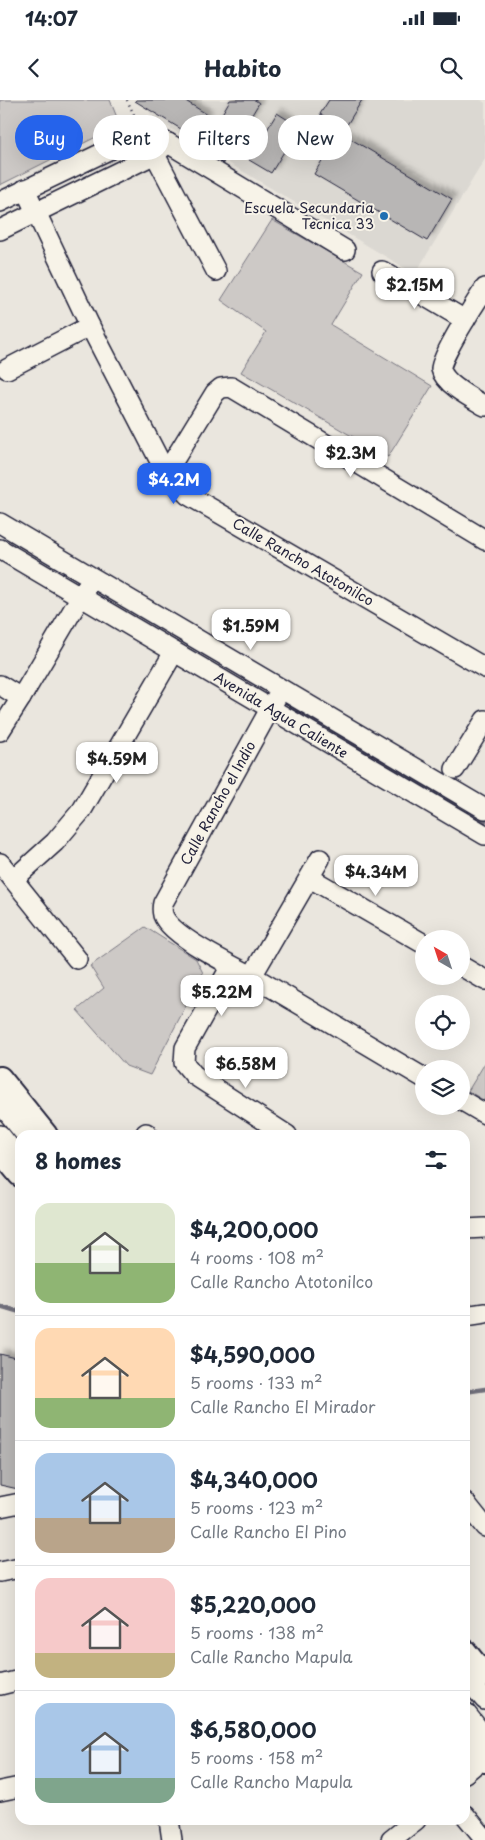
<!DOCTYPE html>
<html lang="en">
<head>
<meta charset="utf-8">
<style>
  :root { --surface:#fff; --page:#f6f6f7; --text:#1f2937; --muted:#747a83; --line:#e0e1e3; --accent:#2563eb }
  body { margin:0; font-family:"Playpen Sans",sans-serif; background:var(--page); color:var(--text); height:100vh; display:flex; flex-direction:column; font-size:19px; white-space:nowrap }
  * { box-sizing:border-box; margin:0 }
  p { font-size:16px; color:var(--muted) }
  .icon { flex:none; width:28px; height:28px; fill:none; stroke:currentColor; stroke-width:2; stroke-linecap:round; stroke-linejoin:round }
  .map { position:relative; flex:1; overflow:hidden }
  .sheet { position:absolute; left:15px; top:1030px; width:455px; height:695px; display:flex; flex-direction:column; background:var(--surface); border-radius:15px; box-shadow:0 5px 20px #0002 }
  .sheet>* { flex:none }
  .banner { position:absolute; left:15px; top:15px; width:455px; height:45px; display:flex; gap:10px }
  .needle { width:32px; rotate:321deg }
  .buttons { position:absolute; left:415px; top:830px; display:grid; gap:10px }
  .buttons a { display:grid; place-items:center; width:55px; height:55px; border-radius:50%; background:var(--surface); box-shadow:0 5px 20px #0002; font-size:25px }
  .price { position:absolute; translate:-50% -42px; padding:0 11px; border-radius:10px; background:#fff; color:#222; font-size:16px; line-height:32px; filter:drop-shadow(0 1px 2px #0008) }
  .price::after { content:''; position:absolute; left:50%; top:30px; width:15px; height:11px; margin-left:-8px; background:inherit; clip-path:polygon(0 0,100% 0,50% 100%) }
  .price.current { background:var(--accent); color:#fff }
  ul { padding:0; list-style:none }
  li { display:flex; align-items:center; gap:15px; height:125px; padding:0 20px }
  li+li { border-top:1px solid var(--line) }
  li span { display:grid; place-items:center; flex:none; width:140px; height:100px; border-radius:15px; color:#555 }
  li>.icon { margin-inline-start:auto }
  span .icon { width:60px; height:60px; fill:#fffc; stroke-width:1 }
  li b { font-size:21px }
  h2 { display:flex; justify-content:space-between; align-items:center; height:60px; padding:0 20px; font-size:21px }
  .pill { padding:0 18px; border-radius:22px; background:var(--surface); box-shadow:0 5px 20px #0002; font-size:18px; line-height:45px }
  .pill.current { background:var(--accent); color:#fff }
  .status { display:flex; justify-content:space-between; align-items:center; height:35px; padding:0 25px; background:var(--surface); direction:ltr }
  .status svg { height:14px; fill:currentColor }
  header { display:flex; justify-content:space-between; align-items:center; height:65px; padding:0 20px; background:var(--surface); font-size:22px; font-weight:700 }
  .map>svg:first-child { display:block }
  .built { fill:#dbd8d2 }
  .green { fill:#cdc9c6; stroke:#787680 }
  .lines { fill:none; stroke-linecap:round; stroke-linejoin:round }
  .stream { stroke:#716f7b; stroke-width:4.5 }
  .building { fill:#b8b6b5; stroke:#22223b; filter:url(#shadow) }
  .minor-casing { stroke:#22223b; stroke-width:22 }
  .major-casing { stroke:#22223b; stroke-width:26 }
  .path { stroke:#22223b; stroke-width:2.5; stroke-dasharray:1 4; stroke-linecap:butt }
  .minor { stroke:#f7f3e8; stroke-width:19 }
  .major { stroke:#f7f3e8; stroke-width:22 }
  .poi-dot { fill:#1f6fb2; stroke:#f7f3e8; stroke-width:2 }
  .labels { text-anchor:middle; stroke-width:4; stroke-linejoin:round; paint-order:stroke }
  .poi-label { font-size:14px; fill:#22223b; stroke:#f7f3e8; text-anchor:end }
  .street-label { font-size:14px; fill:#22223b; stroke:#f7f3e8 }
</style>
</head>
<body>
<div class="status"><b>14:07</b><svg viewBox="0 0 49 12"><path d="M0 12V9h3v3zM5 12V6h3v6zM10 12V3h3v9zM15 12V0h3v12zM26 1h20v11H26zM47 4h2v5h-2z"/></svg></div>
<header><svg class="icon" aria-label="back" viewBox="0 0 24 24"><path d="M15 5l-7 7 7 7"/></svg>Habito<svg class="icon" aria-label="search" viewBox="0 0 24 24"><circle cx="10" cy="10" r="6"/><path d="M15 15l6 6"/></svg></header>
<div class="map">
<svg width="485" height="1740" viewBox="0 0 485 1740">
  <defs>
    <filter id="shadow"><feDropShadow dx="4.5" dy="-4.5" stdDeviation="2.5" flood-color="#0004"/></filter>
  </defs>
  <rect width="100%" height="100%" fill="#eae6de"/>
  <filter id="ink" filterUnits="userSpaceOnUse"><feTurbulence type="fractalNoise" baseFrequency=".02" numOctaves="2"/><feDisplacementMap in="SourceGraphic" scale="10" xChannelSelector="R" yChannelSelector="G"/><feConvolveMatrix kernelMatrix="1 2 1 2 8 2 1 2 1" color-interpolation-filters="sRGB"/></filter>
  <g filter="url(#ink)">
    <path class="built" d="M140,0H481L485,3V59L415,174L155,19Z"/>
    <g class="green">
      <path d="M0,0H110L120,25L0,85Z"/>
      <path d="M272,120L363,172L331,225L432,286L388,357L241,272L266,232L221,200Z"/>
      <path d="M145,827L196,859L203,873L150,975L126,966L77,910L104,888L90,866Z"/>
      <path d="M485,963V1001L468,991Z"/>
    </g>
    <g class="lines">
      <g class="stream">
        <path d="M290,607L485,721"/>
        <path d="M0,1206L20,1212"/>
        <path d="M465,1292L485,1289"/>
      </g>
    </g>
    <g class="building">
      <path d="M136,0H184L208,15L194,37L135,1Z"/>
      <path d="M230,0H255L259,3L223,63L201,50Z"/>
      <path d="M329,0H362L345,28L320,14Z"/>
      <path d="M277,13L299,27L271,73L249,60Z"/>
      <path d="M339,32L452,99L427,141L314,74Z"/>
      <path d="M0,1254L20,1259V1380L18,1389L0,1385Z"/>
    </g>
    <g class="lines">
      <defs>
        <g id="minor">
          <path d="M144,33L168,43L345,150"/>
          <path d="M150,45L216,171"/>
          <path d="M25,89L90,226L166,373L188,395L485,568"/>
          <path d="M0,102L144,33"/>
          <path d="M0,130L155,54L168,43"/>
          <path d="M382,171L465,220"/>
          <path d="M485,188C477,200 440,258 441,269C444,284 473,299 485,306"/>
          <path d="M7,269L90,226"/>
          <path d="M166,373L215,293L221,288L231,287L485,440"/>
          <path d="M0,423L485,709"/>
          <path d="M0,449L485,735"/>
          <path d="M0,585L21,598"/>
          <path d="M281,589L163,803C162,807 162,811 163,815C170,835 232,866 252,876L424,978"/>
          <path d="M0,631L21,598L87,486"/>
          <path d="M455,669L485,620"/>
          <path d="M0,763L77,859"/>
          <path d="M310,778L424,844"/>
          <path d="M14,779L55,742L82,710L174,552"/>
          <path d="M231,866L185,948L184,963L194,975L287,1035"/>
          <path d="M461,866L485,880"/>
          <path d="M252,876L320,759"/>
          <path d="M461,1000L485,1014"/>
          <path d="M0,1003L26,1035"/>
          <path d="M146,1033L147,1035"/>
          <path d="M0,1035L20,1060"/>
          <path d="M465,1129L485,1128"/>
          <path d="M465,1216L485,1213"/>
          <path d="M465,1402L485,1427"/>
          <path d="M0,1407L20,1403"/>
          <path d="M0,1472L20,1468"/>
          <path d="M465,1577L485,1600"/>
          <path d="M0,1585L20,1580"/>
          <path d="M465,1612L485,1637"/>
          <path d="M465,1673L483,1658"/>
          <path d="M0,1691L20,1687"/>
          <path d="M465,1715L485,1739"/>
          <path d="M169,1720L172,1740"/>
          <path d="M391,1740L416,1720"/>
        </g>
        <g id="major">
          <path d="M0,978L46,1035"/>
          <path d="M0,1051L20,1075"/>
          <path d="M465,1551L485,1576"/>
          <path d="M465,1635L485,1661"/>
        </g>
      </defs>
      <use href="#minor" class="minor-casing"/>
      <use href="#major" class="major-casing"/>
      <path class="path" d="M127,0L136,19"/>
      <use href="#minor" class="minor"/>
      <use href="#major" class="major"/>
    </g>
  </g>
  <circle class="poi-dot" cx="384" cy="116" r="5"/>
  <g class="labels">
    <g class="poi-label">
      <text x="374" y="113">Escuela Secundaria<tspan x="374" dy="16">Tecnica 33</tspan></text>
    </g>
    <g class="street-label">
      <text transform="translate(303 462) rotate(30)" y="5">Calle Rancho Atotonilco</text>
      <text transform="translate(281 615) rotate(31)" y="5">Avenida Agua Caliente</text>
      <text transform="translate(218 703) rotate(-61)" y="5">Calle Rancho el Indio</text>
    </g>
  </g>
</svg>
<div class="buttons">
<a><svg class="needle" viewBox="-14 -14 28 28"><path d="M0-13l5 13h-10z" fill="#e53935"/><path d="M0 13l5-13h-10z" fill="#747a83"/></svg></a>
<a><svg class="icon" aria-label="locate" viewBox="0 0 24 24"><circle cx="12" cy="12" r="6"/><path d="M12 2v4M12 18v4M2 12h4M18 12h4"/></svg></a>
<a><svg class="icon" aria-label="layers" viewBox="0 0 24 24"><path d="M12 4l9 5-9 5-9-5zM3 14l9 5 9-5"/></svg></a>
</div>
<b class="price" style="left:415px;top:210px">$2.15M</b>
<b class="price" style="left:351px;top:378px">$2.3M</b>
<b class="price current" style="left:174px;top:405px">$4.2M</b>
<b class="price" style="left:251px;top:551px">$1.59M</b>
<b class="price" style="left:117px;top:684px">$4.59M</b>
<b class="price" style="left:376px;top:797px">$4.34M</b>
<b class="price" style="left:222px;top:917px">$5.22M</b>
<b class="price" style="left:246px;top:989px">$6.58M</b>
<div class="banner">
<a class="pill current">Buy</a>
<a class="pill">Rent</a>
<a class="pill">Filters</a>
<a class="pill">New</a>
</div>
<section class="sheet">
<h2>8 homes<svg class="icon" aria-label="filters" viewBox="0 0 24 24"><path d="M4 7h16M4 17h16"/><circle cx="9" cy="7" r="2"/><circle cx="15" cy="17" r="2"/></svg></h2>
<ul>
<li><span style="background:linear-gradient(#dfe7d0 60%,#8fb573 0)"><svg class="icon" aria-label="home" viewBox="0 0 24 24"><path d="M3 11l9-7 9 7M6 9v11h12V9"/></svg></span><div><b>$4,200,000</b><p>4 rooms · 108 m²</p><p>Calle Rancho Atotonilco</p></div></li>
<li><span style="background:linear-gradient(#ffd9b3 70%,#8fb573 0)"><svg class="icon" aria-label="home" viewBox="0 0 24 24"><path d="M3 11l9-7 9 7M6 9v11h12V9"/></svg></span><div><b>$4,590,000</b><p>5 rooms · 133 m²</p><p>Calle Rancho El Mirador</p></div></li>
<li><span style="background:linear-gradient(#a9c7e8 65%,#b9a48a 0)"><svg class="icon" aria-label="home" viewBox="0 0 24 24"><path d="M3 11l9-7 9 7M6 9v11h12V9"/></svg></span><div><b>$4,340,000</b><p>5 rooms · 123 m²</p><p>Calle Rancho El Pino</p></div></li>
<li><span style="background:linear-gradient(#f6c9c9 75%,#c2b280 0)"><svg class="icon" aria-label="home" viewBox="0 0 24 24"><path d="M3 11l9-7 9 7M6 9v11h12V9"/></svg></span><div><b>$5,220,000</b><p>5 rooms · 138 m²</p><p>Calle Rancho Mapula</p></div></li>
<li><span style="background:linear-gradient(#a9c7e8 75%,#7fa58c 0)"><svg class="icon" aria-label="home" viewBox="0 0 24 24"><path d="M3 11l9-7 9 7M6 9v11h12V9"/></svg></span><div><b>$6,580,000</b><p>5 rooms · 158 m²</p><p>Calle Rancho Mapula</p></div></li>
</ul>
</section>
</div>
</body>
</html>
